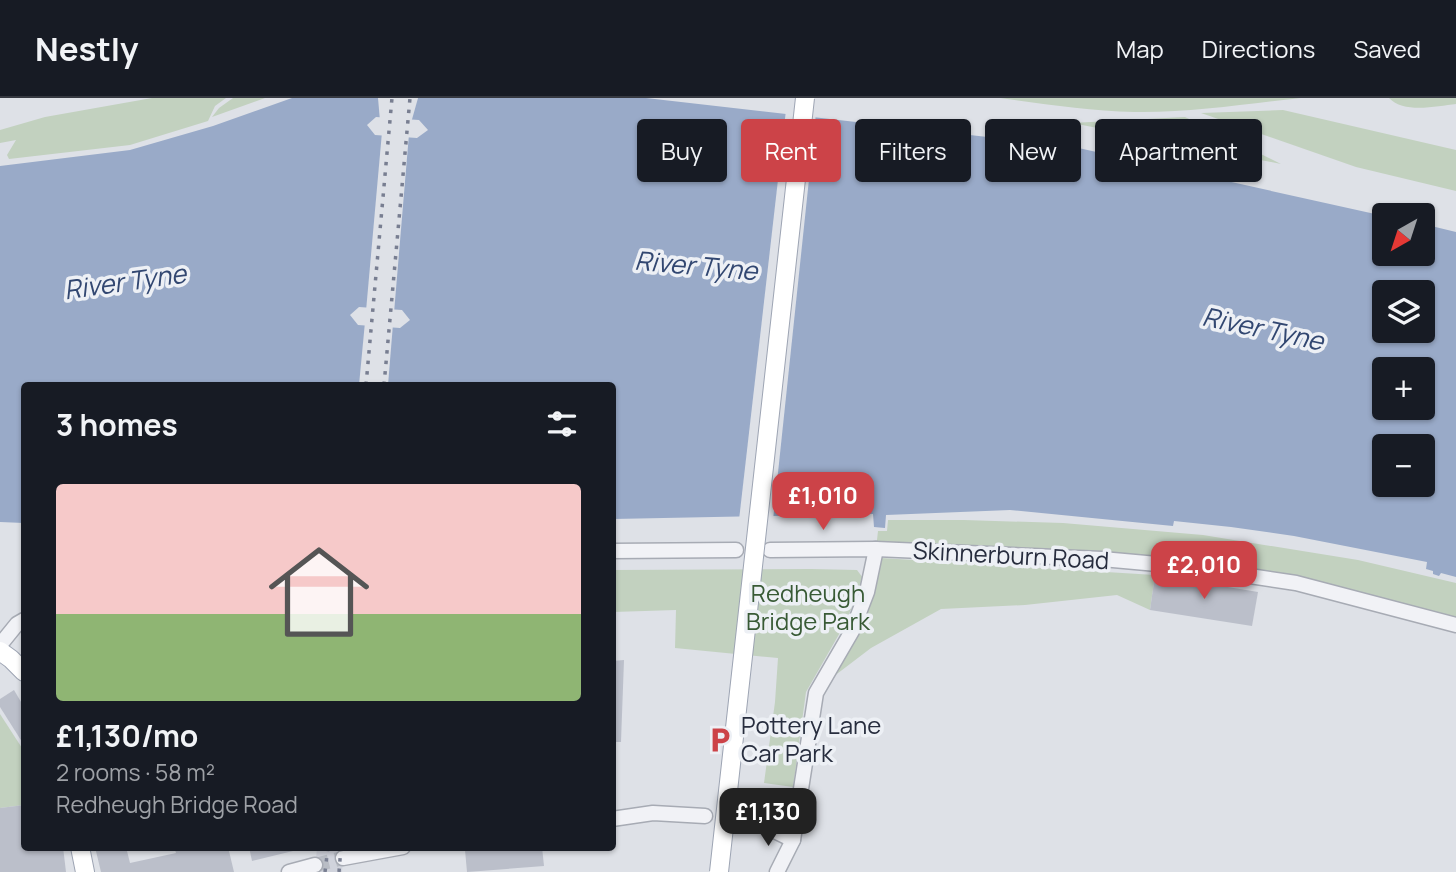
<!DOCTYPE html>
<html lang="en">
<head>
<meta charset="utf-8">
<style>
  :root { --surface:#171b24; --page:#242831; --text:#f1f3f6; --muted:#9ea1a6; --line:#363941; --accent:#cc4348 }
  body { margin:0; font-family:Manrope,sans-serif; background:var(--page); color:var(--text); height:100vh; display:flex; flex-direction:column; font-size:26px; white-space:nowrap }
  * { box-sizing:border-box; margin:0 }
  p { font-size:23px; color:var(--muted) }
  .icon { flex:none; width:38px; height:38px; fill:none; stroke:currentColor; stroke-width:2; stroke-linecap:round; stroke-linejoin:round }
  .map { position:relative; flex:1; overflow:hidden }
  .sheet { position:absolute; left:21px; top:284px; width:595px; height:469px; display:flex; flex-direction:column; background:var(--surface); border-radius:7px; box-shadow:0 2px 5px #0004 }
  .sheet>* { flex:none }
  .hud { position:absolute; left:637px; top:21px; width:665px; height:63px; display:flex; gap:14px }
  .needle { width:46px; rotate:219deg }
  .controls { position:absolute; left:1372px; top:105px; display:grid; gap:14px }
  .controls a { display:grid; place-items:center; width:63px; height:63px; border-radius:7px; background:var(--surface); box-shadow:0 2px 5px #0004; font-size:35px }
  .price { position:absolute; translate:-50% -60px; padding:0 16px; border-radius:14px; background:var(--accent); color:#fff; font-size:23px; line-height:46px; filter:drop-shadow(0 2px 4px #0008) }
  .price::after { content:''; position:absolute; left:50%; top:42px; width:21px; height:16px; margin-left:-10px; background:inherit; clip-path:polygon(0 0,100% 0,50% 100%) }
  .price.active { background:#222; color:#fff }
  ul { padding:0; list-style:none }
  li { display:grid; align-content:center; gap:14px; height:371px; padding:0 35px }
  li+li { border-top:2px solid var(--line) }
  li span { display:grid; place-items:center; height:217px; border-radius:7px; color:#555 }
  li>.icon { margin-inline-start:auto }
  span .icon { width:126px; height:126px; fill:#fffc; stroke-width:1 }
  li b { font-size:30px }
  h2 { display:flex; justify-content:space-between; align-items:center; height:84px; padding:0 35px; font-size:30px }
  .tag { padding:0 24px; border-radius:7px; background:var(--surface); box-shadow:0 2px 5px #0004; font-size:24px; line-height:63px }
  .tag.active { background:var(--accent); color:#fff }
  header { display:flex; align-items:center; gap:42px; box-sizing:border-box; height:98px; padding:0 35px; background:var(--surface); border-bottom:2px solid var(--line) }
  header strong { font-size:33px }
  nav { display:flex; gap:38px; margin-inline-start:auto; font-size:24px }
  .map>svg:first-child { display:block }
  .built { fill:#d0d3dc }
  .green { fill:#c2d1bf }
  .water { fill:#99aac8; fill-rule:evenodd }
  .pier { fill:#dee1e7 }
  .building { fill:#bbbfca }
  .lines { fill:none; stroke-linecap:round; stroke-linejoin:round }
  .minor-tunnel { stroke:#b9bdc5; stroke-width:14; stroke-dasharray:14 7; stroke-linecap:butt }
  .minor-casing { stroke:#a7abb4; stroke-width:17 }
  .major-casing { stroke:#9da4b3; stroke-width:20 }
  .minor { stroke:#f1f2f6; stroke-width:14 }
  .major { stroke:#fff; stroke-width:18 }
  .rail { stroke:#787e91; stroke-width:3.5; stroke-dasharray:3.5 7; stroke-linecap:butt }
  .major-bridge-casing { stroke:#9da4b3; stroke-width:20; stroke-linecap:butt }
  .major-bridge { stroke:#fff; stroke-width:18 }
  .labels { text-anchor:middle; stroke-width:7; stroke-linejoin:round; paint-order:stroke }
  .street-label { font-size:24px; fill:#272d3e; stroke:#edf0f5 }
  .park-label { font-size:24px; fill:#385a35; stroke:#edf0f5 }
  .poi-label { font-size:24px; fill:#272d3e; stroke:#edf0f5; text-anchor:start }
  .water-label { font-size:26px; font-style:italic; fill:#324771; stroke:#edf0f5 }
</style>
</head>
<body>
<header>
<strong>Nestly</strong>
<nav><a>Map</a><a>Directions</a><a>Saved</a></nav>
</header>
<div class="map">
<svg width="1456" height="774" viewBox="0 0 1456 774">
  <rect width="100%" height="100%" fill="#dee1e7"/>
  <path class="built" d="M317,749H344L342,774H315Z"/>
  <g class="green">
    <path d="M152,0H226L215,8L208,23L130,47L9,61L7,57L16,42L0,45V32L45,19Z"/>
    <path d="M233,0H265L212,19L219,10Z"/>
    <path d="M1000,0H1301C1246,6 1189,15 1134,14C1089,13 1044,6 1000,0Z"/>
    <path d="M1389,0H1456V6C1437,8 1404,16 1389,0Z"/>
    <path d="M1283,12L1456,52V93L1356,69L1201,15Z"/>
    <path d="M1185,19L1281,66L1072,25Z"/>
    <path d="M888,422H964L1063,425L1203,437L1358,462L1456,485V527L1410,514L1190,469L876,451L878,433H887Z"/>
    <path d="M881,460L1155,477L1150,512L1117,497L1025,507L941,511L871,550L825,585Z"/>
    <path d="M811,471L857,472L863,480L846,524L806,594L793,689L764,685L775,604L778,560L675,550L676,512L613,514L612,472Z"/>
    <path d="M0,616L22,650L24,673V707L0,710Z"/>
  </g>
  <path class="water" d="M292,0H646L1074,49L1384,118V156H1423V126L1456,134V479L1441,475L1439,478L1433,476V473L1426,471L1427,464L1294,438L1231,429L1174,423L1173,428L1010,412L886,417L885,430L874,429L873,416L613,421L612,287H24V425L0,424V68L130,52L213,28ZM376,19L419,22L428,32L417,40L375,37L367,27ZM1384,194H1423V233H1384ZM359,209L402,212L410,222L400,230L358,227L350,217ZM1384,271H1423V310H1384ZM1384,348H1423V387H1384Z"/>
  <g class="pier">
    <path d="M378,0H418L411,25L380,23Z"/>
    <path d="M786,12L816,15L773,422H739Z"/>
    <path d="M382,34L409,36L394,215L366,213Z"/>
    <path d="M365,224L393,226L388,287H359Z"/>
  </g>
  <g class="building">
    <path d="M1155,477L1258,494L1252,528L1150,512Z"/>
    <path d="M624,562L621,644H612V563Z"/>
    <path d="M14,592L24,609V647L0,609V601Z"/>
    <path d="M24,707V749H63L66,774H0V710Z"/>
    <path d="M95,749H126L130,765L176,755L174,749H228L234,774H101Z"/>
    <path d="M249,749H292L293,753L252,763Z"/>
    <path d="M500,749H542L544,768L467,774L465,752Z"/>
  </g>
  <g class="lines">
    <path class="minor-tunnel" d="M315,767L343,760"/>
    <defs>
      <g id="minor">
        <path d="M770,452L876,451L1102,461L1190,469L1296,485L1456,527"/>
        <path d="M612,453L736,452"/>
        <path d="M0,547L17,526L24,522"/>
        <path d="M612,721L653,715L705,718"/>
        <path d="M738,722L756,724L793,742"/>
        <path d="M343,760L403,749"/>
        <path d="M289,774L315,767"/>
        <path d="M777,774L793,742L816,595L852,533L867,494L876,451"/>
      </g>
      <g id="major">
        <path d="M0,553L11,561L24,574"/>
        <path d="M80,749L85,774"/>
      </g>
    </defs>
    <use href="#minor" class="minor-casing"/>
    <use href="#major" class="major-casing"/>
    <use href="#minor" class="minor"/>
    <use href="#major" class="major"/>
    <g class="rail">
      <path d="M366,287L392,0"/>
      <path d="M384,287L410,0"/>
      <path d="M325,774L328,749"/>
      <path d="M339,774L341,749"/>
    </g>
    <defs>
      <path id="major-bridge" d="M719,774L805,0"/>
    </defs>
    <use href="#major-bridge" class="major-bridge-casing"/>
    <use href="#major-bridge" class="major-bridge"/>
  </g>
  <defs>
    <symbol id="parking-bare" viewBox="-9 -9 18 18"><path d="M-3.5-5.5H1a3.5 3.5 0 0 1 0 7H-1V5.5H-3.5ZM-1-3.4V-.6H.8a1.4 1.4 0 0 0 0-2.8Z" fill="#cc4348" stroke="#edf0f5" stroke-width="2.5" paint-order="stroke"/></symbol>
  </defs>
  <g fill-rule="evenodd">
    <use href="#parking-bare" x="701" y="623" width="38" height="38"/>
  </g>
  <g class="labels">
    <g class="street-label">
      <text transform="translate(1011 458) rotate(3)" y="8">Skinnerburn Road</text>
    </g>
    <g class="park-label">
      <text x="808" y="504">Redheugh<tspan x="808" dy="28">Bridge Park</tspan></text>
    </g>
    <g class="poi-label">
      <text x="741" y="636">Pottery Lane<tspan x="741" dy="28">Car Park</tspan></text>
    </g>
    <g class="water-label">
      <text transform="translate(696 168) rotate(5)" y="9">River Tyne</text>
      <text transform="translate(125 184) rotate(-8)" y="9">River Tyne</text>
      <text transform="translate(1263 231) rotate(12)" y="9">River Tyne</text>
    </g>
  </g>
</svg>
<div class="controls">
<a><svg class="needle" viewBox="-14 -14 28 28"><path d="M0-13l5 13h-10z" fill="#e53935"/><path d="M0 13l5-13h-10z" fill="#9ea1a6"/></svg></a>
<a><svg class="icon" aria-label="layers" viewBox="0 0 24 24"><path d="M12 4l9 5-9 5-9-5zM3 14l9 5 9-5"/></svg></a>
<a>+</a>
<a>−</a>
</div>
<b class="price" style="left:823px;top:434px">£1,010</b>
<b class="price" style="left:1204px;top:503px">£2,010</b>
<b class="price active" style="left:768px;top:750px">£1,130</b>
<div class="hud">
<a class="tag">Buy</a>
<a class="tag active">Rent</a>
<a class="tag">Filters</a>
<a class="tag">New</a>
<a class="tag">Apartment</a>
</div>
<section class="sheet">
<h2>3 homes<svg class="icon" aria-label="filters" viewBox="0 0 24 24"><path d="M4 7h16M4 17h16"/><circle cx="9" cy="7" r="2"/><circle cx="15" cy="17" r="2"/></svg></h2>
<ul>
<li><span style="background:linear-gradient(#f6c9c9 60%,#8fb573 0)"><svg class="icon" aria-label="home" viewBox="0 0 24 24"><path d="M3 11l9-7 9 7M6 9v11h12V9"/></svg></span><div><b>£1,130/mo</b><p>2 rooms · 58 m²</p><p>Redheugh Bridge Road</p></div></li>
</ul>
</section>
</div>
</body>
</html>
